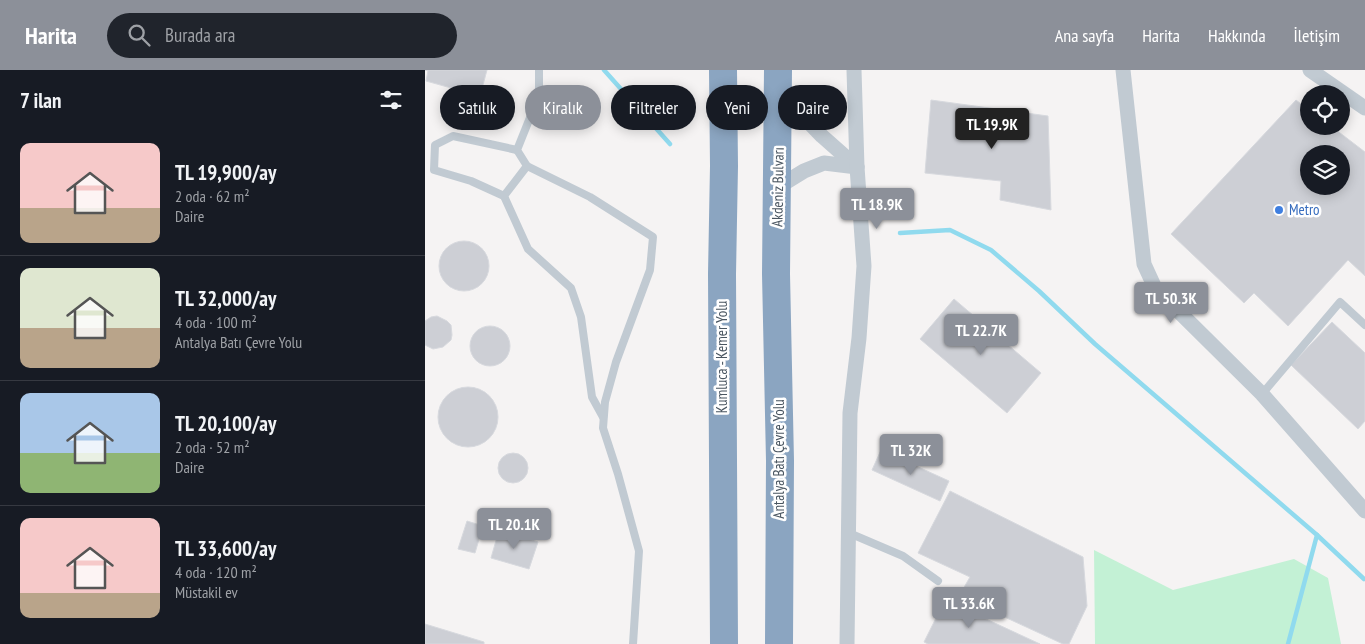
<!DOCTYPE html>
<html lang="tr">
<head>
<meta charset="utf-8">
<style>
  :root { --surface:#171b24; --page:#20242c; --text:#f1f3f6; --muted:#9ea1a6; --line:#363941; --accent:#8c9099 }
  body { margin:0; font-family:"PT Sans Narrow",sans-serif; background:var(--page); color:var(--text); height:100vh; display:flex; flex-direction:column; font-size:19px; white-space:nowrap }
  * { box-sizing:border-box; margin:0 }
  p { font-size:16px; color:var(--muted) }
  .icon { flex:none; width:28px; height:28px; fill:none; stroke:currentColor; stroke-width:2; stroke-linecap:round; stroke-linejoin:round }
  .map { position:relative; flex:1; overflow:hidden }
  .side { display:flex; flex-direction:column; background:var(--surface); width:425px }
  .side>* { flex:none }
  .hud { position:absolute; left:15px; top:15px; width:475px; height:45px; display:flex; gap:10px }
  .fabs { position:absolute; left:875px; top:15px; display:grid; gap:10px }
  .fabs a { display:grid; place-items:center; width:50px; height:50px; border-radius:50%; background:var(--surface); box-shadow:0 2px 12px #0003; font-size:25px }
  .price { position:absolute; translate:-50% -42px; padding:0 11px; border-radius:5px; background:var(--accent); color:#fff; font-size:16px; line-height:32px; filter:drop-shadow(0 1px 2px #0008) }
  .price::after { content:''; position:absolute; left:50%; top:30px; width:15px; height:11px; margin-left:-8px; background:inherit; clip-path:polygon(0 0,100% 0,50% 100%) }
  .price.on { background:#222; color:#fff }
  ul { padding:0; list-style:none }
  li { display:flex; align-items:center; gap:15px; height:125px; padding:0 20px }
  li+li { border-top:1px solid var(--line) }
  li span { display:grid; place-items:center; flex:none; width:140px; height:100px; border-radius:10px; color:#555 }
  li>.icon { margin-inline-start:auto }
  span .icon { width:60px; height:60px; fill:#fffc; stroke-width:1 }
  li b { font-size:21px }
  h2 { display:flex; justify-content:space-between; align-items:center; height:60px; padding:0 20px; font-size:21px }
  .pill { padding:0 18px; border-radius:22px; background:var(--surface); box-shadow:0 2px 12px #0003; font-size:18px; line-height:45px }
  .pill.on { background:var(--accent); color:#fff }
  header { display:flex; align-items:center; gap:30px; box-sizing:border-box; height:70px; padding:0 25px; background:var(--accent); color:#fff }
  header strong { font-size:24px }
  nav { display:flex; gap:28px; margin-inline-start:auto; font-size:18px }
  .search { width:350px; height:45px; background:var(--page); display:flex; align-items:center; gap:12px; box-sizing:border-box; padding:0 18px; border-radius:28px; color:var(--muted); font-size:19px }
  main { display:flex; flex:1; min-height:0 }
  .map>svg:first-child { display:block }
  .green { fill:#c3f1d5 }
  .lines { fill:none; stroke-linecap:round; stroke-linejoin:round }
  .stream { stroke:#90daee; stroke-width:4.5 }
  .building { fill:#cdcfd5; stroke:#d7d9de; fill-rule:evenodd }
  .lane { stroke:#c1cad2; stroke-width:8 }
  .street { stroke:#c1cad2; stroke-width:15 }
  .highway { stroke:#8ba5c1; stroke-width:28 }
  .shop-dot { fill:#3f7fe0; stroke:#fff; stroke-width:2 }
  .labels { text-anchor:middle; stroke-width:5; stroke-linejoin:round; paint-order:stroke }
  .street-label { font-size:15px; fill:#4a5661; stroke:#fff }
  .shop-label { font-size:15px; fill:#366cbe; stroke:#fff; text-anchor:start }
</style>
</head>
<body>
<header>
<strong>Harita</strong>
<div class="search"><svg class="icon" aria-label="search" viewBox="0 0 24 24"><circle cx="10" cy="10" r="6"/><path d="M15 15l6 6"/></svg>Burada ara</div>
<nav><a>Ana sayfa</a><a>Harita</a><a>Hakkında</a><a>İletişim</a></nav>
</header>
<main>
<section class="side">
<h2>7 ilan<svg class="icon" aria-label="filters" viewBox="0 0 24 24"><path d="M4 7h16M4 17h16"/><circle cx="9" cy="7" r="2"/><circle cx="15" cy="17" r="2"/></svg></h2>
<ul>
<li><span style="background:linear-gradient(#f6c9c9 65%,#b9a48a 0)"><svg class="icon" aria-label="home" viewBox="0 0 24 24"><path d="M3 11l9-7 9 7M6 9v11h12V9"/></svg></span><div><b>TL 19,900/ay</b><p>2 oda · 62 m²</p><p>Daire</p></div></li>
<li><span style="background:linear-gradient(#dfe7d0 60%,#b9a48a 0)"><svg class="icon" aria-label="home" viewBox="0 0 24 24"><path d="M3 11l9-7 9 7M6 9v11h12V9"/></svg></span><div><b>TL 32,000/ay</b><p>4 oda · 100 m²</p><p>Antalya Batı Çevre Yolu</p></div></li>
<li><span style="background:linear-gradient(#a9c7e8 60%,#8fb573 0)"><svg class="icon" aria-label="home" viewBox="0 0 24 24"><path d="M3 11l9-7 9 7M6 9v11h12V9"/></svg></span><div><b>TL 20,100/ay</b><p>2 oda · 52 m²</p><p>Daire</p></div></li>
<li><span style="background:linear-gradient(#f6c9c9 75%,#b9a48a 0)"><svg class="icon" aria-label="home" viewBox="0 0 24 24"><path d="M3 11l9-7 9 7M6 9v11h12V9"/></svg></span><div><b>TL 33,600/ay</b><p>4 oda · 120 m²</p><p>Müstakil ev</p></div></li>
</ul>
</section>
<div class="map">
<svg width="940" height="574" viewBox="0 0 940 574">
  <rect width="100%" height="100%" fill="#f5f3f3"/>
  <path class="green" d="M669,480L748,520L869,489L903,508L916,574H670Z"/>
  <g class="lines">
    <g class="stream">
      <path d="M179,0L245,74"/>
      <path d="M475,163L525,160L566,180L614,221L670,274L892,465L863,574"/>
      <path d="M892,465L939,509"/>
    </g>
  </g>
  <g class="building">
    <path d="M0,0H62L55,26L1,11L3,1Z"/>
    <path d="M506,30L623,46L626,140L575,130L576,111L500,103Z"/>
    <path d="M871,30L884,40V56H906L940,82V206L923,190L863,256L829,223L819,233L746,164ZM884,84H916V116H884Z"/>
    <circle cx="39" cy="196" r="25"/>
    <path d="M529,229L616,303L582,343L495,269Z"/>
    <path d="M12,246L22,251L26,255L27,265L26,270L18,277L8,279L0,275V251L6,247Z"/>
    <path d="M907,252L940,283V351L933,359L866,295Z"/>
    <circle cx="65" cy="276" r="20"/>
    <circle cx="43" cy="347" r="30"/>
    <path d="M456,380L524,411L515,431L447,400Z"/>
    <circle cx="88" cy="398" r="15"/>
    <path d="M525,421L658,487L662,536L644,574H638L534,526L545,507L493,483Z"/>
    <path d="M42,451L58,456L50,483L33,479Z"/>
    <path d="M74,460L113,472L104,499L66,488Z"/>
    <path d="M520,530L615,574H503L499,572Z"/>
    <path d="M0,554L59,572V574H0Z"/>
  </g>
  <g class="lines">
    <g class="lane">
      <path d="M114,0V25L92,80L102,96L165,127L228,167L225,200L191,292L180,332L178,358L193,404L214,481L208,574"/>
      <path d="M102,96L79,126L103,179L146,218L156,247L167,327L178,347"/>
      <path d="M79,126L46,111L9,100L10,75L28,66L92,80"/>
      <path d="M837,324L915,232L940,255"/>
      <path d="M424,463L478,486L513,511"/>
    </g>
    <g class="street">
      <path d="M698,0L719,194L730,218L837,324L940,441"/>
      <path d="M885,0L940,38"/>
      <path d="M357,16L369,37L397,66L432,97"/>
      <path d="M353,117L379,101L399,93L432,97"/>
      <path d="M422,574L425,343L434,268L439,196L432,97L429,0"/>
    </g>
    <g class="highway">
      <path d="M298,0L299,96L297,204L299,574"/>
      <path d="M353,0L351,204L355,391L354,574"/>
    </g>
  </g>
  <circle class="shop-dot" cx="854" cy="140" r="5"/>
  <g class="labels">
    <g class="street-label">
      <text transform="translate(353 117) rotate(-89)" y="5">Akdeniz Bulvarı</text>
      <text transform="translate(297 287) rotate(-90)" y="5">Kumluca - Kemer Yolu</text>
      <text transform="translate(354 389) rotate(-90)" y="5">Antalya Batı Çevre Yolu</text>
    </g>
    <g class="shop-label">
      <text x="864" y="145">Metro</text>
    </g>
  </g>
</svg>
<div class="fabs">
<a><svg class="icon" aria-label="locate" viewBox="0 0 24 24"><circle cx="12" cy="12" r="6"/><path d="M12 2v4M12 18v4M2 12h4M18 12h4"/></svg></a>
<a><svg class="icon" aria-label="layers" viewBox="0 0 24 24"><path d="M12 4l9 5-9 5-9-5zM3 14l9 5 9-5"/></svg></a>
</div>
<b class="price on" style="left:567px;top:80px">TL 19.9K</b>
<b class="price" style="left:452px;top:160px">TL 18.9K</b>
<b class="price" style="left:746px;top:254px">TL 50.3K</b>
<b class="price" style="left:556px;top:286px">TL 22.7K</b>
<b class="price" style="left:486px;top:406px">TL 32K</b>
<b class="price" style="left:89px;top:480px">TL 20.1K</b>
<b class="price" style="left:544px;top:559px">TL 33.6K</b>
<div class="hud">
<a class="pill">Satılık</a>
<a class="pill on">Kiralık</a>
<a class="pill">Filtreler</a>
<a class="pill">Yeni</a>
<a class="pill">Daire</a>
</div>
</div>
</main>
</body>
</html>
